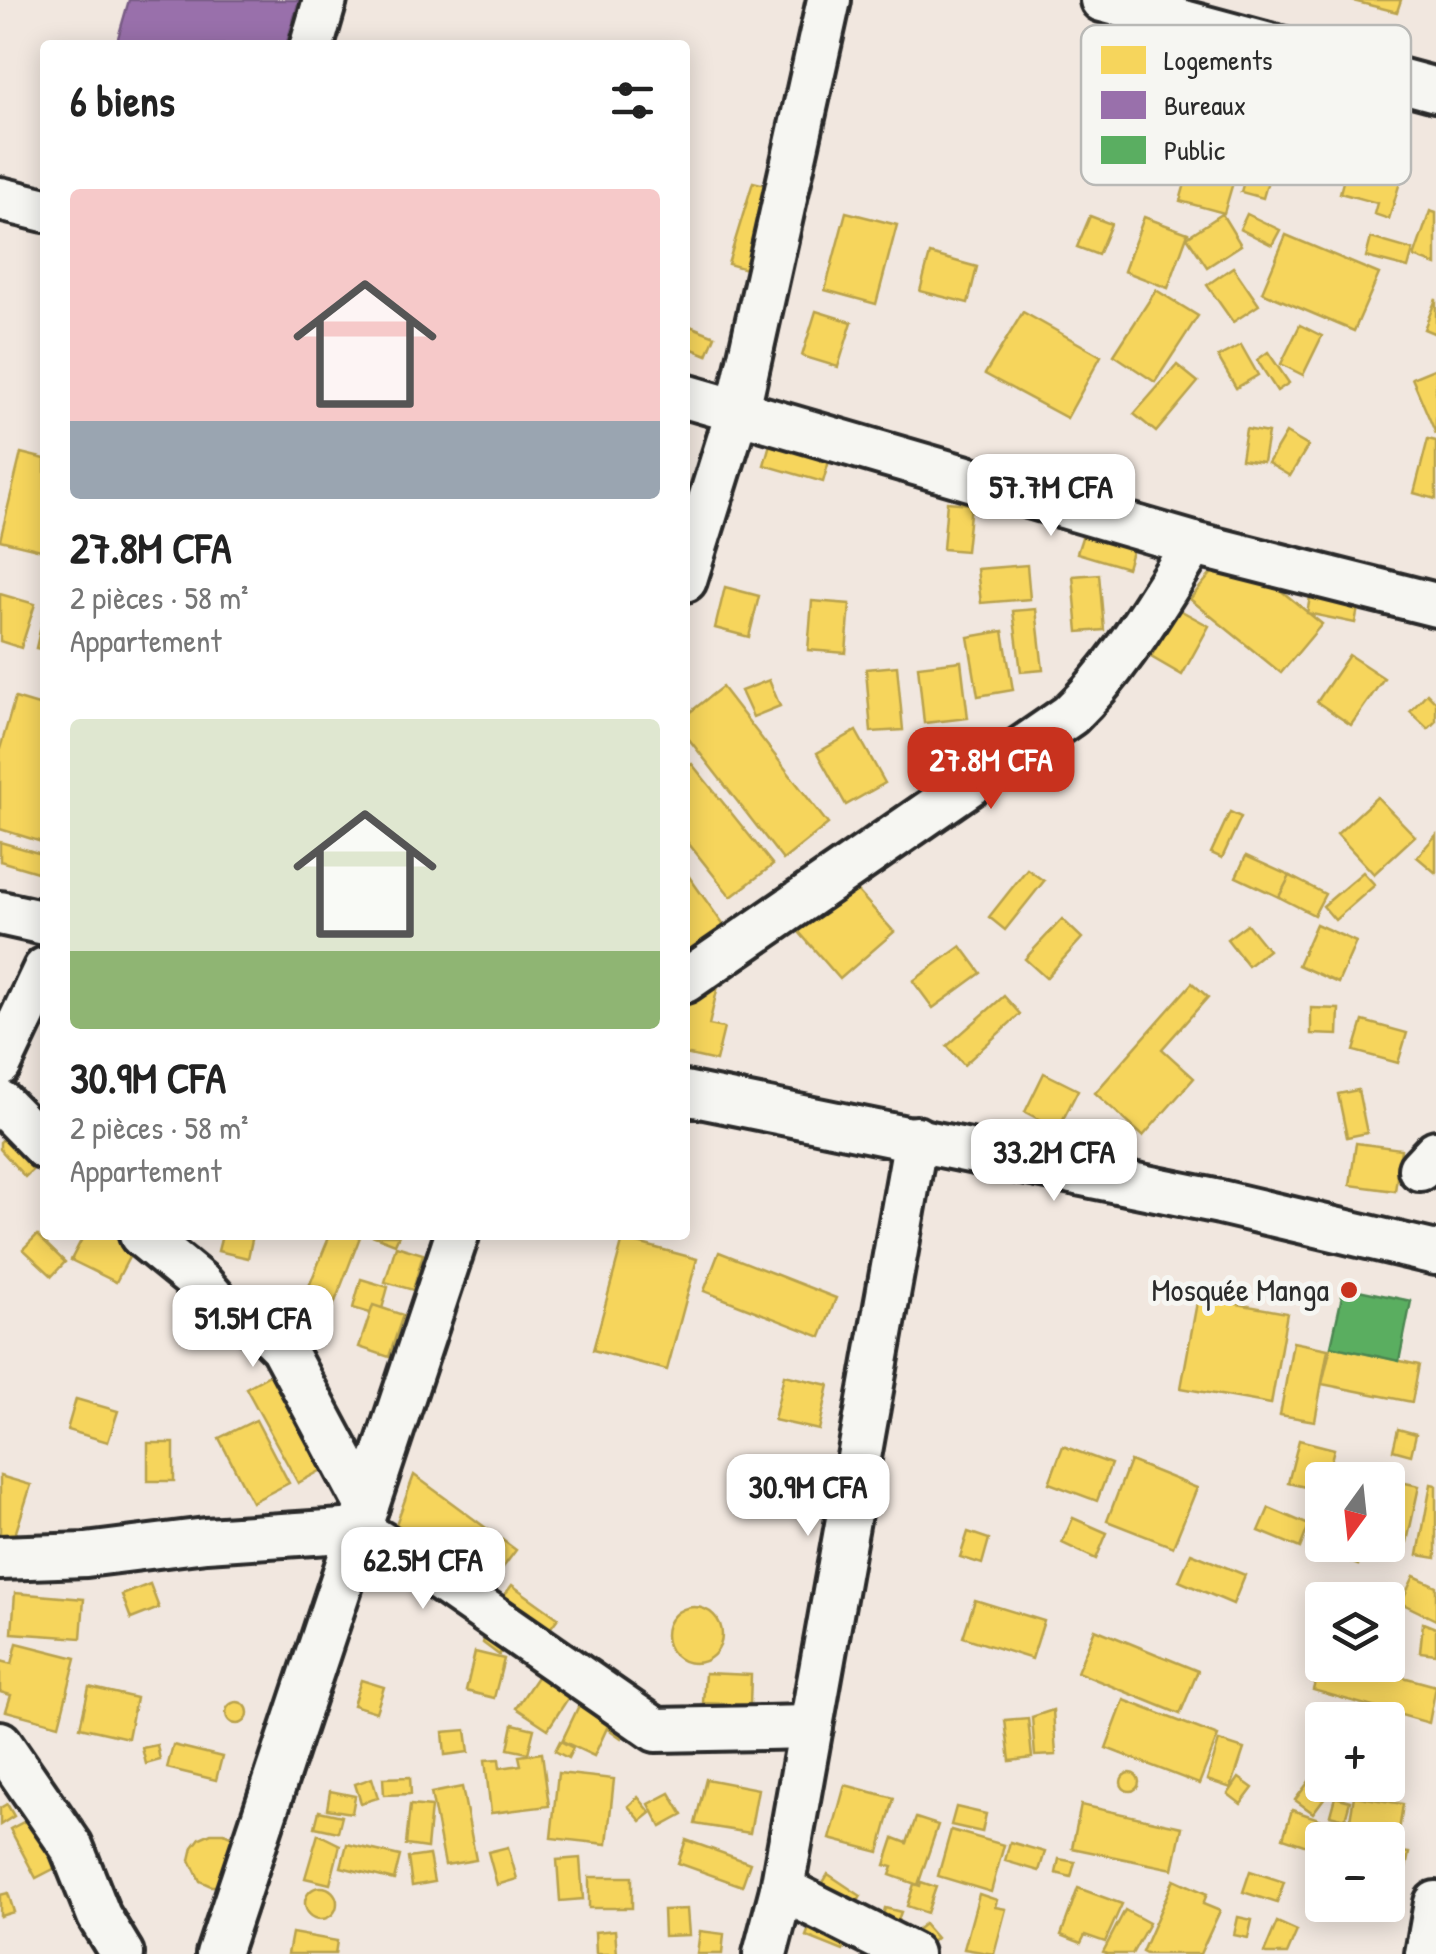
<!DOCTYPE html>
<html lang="fr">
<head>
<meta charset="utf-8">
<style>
  :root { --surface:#fff; --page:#f6f6f6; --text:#222; --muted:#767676; --accent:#c8321e }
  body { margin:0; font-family:"Patrick Hand",sans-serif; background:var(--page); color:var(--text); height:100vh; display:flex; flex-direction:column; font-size:38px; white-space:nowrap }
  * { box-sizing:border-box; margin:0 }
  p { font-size:32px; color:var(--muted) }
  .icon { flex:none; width:55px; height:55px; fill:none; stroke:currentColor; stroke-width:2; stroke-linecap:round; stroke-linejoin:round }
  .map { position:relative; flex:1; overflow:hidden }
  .panel { position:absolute; left:40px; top:40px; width:650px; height:1200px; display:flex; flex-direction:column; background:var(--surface); border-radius:10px; box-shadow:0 5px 25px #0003 }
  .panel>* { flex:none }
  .needle { width:65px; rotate:195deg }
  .controls { position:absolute; left:1305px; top:1462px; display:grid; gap:20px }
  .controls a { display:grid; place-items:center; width:100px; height:100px; border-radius:10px; background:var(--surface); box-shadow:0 5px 25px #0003; font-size:50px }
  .price { position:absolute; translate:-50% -85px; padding:0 22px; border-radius:20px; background:#fff; color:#222; font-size:32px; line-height:65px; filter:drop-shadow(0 2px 5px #0008) }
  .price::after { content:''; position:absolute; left:50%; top:60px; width:30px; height:22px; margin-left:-15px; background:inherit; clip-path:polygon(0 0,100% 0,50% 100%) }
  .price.selected { background:var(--accent); color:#fff }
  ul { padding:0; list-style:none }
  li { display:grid; align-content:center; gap:20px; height:530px; padding:0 30px }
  li span { display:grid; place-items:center; height:310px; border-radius:10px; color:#555 }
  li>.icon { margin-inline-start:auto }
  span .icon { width:180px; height:180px; fill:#fffc; stroke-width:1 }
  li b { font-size:42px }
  h2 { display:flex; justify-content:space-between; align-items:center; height:120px; padding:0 30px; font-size:42px }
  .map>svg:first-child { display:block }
  .homes { fill:#f6d55c; stroke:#b9a24d; stroke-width:2.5 }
  .offices { fill:#9970ab; stroke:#785b85; stroke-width:2.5 }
  .public { fill:#5aae61; stroke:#4c8751; stroke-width:2.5 }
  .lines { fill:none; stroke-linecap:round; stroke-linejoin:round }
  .minor-casing { stroke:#2b2b2b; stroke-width:50 }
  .minor { stroke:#f6f6f2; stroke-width:42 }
  .poi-dot { fill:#c8321e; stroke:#f6f6f2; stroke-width:4 }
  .labels { text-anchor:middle; stroke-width:10; stroke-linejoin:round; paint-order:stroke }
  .poi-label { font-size:32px; fill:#2b2b2b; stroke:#f6f6f2; text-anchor:end }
  .key { fill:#f6f6f2; stroke:#b9b9b6; stroke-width:2.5 }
  .key-label { font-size:28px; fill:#2b2b2b }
</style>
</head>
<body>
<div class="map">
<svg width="1436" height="1954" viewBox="0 0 1436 1954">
  <rect width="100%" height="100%" fill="#f1e7df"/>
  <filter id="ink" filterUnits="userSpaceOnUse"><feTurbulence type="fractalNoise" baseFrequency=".01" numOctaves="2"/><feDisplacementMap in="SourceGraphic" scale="20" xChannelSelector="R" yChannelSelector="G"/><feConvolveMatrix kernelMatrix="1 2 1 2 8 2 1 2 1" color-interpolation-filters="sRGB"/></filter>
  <g filter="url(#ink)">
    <g class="homes">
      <path d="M1349,0H1401L1397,12Z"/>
      <path d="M1254,146L1276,153L1263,198L1241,192Z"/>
      <path d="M1195,149L1239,162L1224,213L1180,201Z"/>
      <path d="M1347,167L1400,182L1389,219L1374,214L1377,203L1340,193Z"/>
      <path d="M753,182L786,190L764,274L728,264Z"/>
      <path d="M1430,211L1436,213V265L1414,257Z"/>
      <path d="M846,212L897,225L876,304L825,290Z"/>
      <path d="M1222,214L1241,245L1207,267L1187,237Z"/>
      <path d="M1247,214L1280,230L1272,245L1240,229Z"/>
      <path d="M1090,216L1111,224L1098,255L1077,247Z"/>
      <path d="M1144,217L1188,233L1168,288L1124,271Z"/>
      <path d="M1286,235L1379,274L1354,331L1262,292Z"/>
      <path d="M1371,238L1413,250L1408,268L1366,257Z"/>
      <path d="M930,254L977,267L968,303L920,291Z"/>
      <path d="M1233,267L1259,305L1233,322L1207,285Z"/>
      <path d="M1156,290L1198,316L1155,382L1114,355Z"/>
      <path d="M1436,299V334L1424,329Z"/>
      <path d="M816,311L852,322L838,367L802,356Z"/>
      <path d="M1023,312L1101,356L1067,418L985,374Z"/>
      <path d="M685,324L715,336L707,355L685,346Z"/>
      <path d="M1300,325L1322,336L1303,375L1281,364Z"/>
      <path d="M1241,345L1258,375L1236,388L1218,357Z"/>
      <path d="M1268,352L1289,383L1277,391L1257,360Z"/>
      <path d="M1177,365L1198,382L1156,432L1134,414Z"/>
      <path d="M1436,368V434L1412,378Z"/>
      <path d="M1246,429L1268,433L1263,462L1241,459Z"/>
      <path d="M1286,433L1308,446L1290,476L1268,463Z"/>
      <path d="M772,437L831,454L823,482L764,465Z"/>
      <path d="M1428,439L1436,441V499L1414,493Z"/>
      <path d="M21,453L45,459V551L0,540Z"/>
      <path d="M947,502L971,504L966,551L943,549Z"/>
      <path d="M1088,519L1137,534L1127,568L1077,553Z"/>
      <path d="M1231,550L1322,624L1281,673L1190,599Z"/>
      <path d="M1027,565L1030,599L981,603L977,569Z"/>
      <path d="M1099,574L1104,630L1078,632L1073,576Z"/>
      <path d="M1313,582L1361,593L1355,623L1307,613Z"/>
      <path d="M725,587L759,596L749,637L715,628Z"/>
      <path d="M0,594L35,604L21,648L0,641Z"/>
      <path d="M812,601L850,604L846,653L808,650Z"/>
      <path d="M45,609V650L36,648Z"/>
      <path d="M1036,609L1043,670L1021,672L1013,611Z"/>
      <path d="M1178,609L1209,626L1182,675L1151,657Z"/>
      <path d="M1003,631L1013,690L978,696L968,637Z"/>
      <path d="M1349,655L1384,678L1351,725L1317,702Z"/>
      <path d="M961,661L968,718L924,723L918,666Z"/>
      <path d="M897,666L903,730L871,732L866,669Z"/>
      <path d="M769,680L780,706L753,717L741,691Z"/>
      <path d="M722,687L828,824L783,860L685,734V716Z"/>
      <path d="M1427,693L1436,702V721L1428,729L1410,712Z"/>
      <path d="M15,698L45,707V843L0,829V749Z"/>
      <path d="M856,731L885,783L846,805L817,753Z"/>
      <path d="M692,764L773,865L731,897L685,839V769Z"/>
      <path d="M1377,797L1415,836L1374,874L1337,834Z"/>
      <path d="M1230,812L1241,817L1222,858L1211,853Z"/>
      <path d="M1436,835V873L1417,857Z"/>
      <path d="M0,842L45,855L44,874L0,861Z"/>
      <path d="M1246,856L1290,876L1279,897L1236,877Z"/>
      <path d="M1027,869L1044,881L1005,930L989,917Z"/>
      <path d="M685,871L727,930L689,957L685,951Z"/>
      <path d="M1363,872L1375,885L1335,920L1323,906Z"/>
      <path d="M1290,876L1325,894L1314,915L1279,897Z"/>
      <path d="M846,878L894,932L840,979L793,925Z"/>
      <path d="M1062,919L1082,938L1046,978L1025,959Z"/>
      <path d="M1247,924L1268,950L1248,966L1227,939Z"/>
      <path d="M1316,924L1356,942L1338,983L1298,965Z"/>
      <path d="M961,946L981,973L933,1008L913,981Z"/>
      <path d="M691,980L718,986L709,1025L724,1028L716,1061L685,1054V1007Z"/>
      <path d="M1192,983L1208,997L1162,1049L1194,1078L1143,1136L1095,1093Z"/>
      <path d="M1004,996L1020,1014L964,1065L947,1046Z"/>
      <path d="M1311,1008L1339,1009L1338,1035L1311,1034Z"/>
      <path d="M1363,1021L1407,1033L1398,1063L1354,1051Z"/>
      <path d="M1044,1073L1078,1090L1058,1129L1025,1112Z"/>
      <path d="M1358,1090L1367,1133L1347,1137L1338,1094Z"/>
      <path d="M14,1130L42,1161L25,1177L0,1149V1142Z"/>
      <path d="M1356,1143L1401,1149L1395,1191L1350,1185Z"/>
      <path d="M37,1235L65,1262L52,1276L23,1249Z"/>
      <path d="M84,1235H124L137,1242L116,1282L71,1260Z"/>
      <path d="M222,1235H253L248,1258L218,1251Z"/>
      <path d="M330,1235L360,1237L333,1307L305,1296Z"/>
      <path d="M372,1235H399L395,1244Z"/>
      <path d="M623,1239L697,1259L667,1370L593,1350Z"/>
      <path d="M396,1246L423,1254L413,1290L385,1282Z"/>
      <path d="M719,1252L836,1298L821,1337L704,1291Z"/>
      <path d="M361,1279L388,1287L380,1316L353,1308Z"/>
      <path d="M1198,1297L1287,1313L1271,1404L1181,1388Z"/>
      <path d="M373,1305L403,1315L389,1357L359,1347Z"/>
      <path d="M1293,1342L1328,1349L1315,1421L1280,1415Z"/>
      <path d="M1331,1346L1419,1365L1412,1402L1322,1384Z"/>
      <path d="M286,1366L338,1461L298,1483L246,1388Z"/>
      <path d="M784,1375L829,1385L819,1430L774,1420Z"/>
      <path d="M76,1399L118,1411L108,1442L67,1430Z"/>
      <path d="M256,1420L289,1483L252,1502L219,1438Z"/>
      <path d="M1398,1429L1416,1434L1411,1455L1393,1450Z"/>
      <path d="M1299,1440L1334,1449L1326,1480H1322V1491L1288,1483Z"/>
      <rect x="148" y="1443" width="26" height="38"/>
      <path d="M1063,1446L1111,1464L1097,1501L1049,1483Z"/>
      <path d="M1130,1461L1197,1488L1173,1547L1107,1521Z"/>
      <path d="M414,1475L516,1550L484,1593L395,1527Z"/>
      <path d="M0,1476L31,1485L13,1541L0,1537Z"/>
      <path d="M1396,1481L1419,1486L1407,1542L1388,1538V1520Z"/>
      <path d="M1431,1484L1436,1485V1558L1418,1555Z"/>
      <path d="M1269,1508L1309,1525L1300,1548L1259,1531Z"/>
      <path d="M1073,1518L1107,1533L1096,1559L1062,1543Z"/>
      <path d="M968,1532L989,1539L982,1564L960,1557Z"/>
      <path d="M1334,1545H1366L1358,1565L1331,1554Z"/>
      <path d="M1191,1553L1245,1575L1233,1604L1179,1581Z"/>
      <path d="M1414,1576L1436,1586V1620L1401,1603Z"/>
      <path d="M150,1584L159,1608L131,1619L122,1595Z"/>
      <path d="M512,1585L558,1618L543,1638L497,1605Z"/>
      <path d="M15,1593L84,1599L81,1638L12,1633Z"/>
      <path d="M975,1600L1044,1621L1032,1659L963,1637Z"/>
      <circle cx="694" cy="1635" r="28"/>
      <path d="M1423,1623L1436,1628V1654L1420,1652Z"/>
      <path d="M487,1626L509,1642L499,1655L483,1643Z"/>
      <path d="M1095,1629L1198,1671L1180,1714L1077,1672Z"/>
      <path d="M17,1643L76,1658L59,1725L6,1711L11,1695L0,1692V1664L1,1661L12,1664Z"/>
      <path d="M475,1652L504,1659L494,1698L466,1691Z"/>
      <path d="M1322,1656V1665H1359L1436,1686L1429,1723L1313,1690Z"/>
      <path d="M545,1665L576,1686L548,1729L516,1708Z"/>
      <path d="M705,1673L751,1675L750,1705L703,1703Z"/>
      <path d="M361,1680L384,1687L376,1712L353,1705Z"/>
      <path d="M89,1687L136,1698L128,1738L80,1727Z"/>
      <path d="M584,1695L627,1726L621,1738L607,1728L594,1756L562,1741Z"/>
      <path d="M1124,1700L1218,1736L1199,1784L1106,1748Z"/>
      <circle cx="237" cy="1713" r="11"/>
      <path d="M1053,1710L1056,1755L1035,1756L1032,1717Z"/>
      <path d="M1028,1718L1032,1758L1010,1761L1005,1720Z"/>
      <path d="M513,1724L534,1729L528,1753L508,1749Z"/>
      <path d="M466,1730L469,1752L445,1755L443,1732Z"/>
      <path d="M560,1741L573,1748L568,1758L555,1751Z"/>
      <path d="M1219,1741L1244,1749L1231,1788L1207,1780Z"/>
      <path d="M157,1745L160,1760L146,1764L142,1748Z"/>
      <path d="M173,1745L222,1757L216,1780L167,1768Z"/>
      <path d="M542,1753L549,1806L491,1813L485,1760L499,1759L500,1768L521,1765L519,1756Z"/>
      <path d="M1322,1764V1785H1334L1313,1813L1295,1800Z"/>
      <path d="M558,1773L614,1779L607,1844L551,1838Z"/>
      <circle cx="1130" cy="1782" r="9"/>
      <path d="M410,1777L411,1794L384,1795L383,1778Z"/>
      <path d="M372,1778L378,1798L361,1803L355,1784Z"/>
      <path d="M1239,1778L1253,1788L1241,1804L1228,1794Z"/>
      <path d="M706,1779L758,1789L750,1833L695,1824Z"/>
      <path d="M845,1785L894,1798L879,1852L830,1839Z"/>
      <path d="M462,1787L476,1860L445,1865L431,1793Z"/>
      <path d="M330,1791L355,1796L352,1813L327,1809Z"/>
      <path d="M670,1793L683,1815L661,1827L649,1804Z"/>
      <path d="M1354,1796L1403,1804L1397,1845L1388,1843V1840L1347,1837Z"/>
      <path d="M638,1797L651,1813L641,1821L628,1806Z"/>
      <path d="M1335,1797L1350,1801L1345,1819L1330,1815Z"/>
      <path d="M7,1804L14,1816L0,1825V1808Z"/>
      <path d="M410,1805L431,1807L427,1848L406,1845Z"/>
      <path d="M1081,1805L1182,1827L1173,1869L1072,1848Z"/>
      <path d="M956,1807L986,1814L982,1832L951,1825Z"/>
      <path d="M1292,1810L1334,1824L1329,1840H1322V1851L1283,1838Z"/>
      <path d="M319,1811L342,1816L338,1832L315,1827Z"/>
      <path d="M43,1812L69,1861L36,1878L10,1829Z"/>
      <path d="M916,1818L938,1825L918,1885L890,1875L893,1867L885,1865L894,1838L907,1843Z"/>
      <path d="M951,1830L1004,1845L991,1892L938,1876Z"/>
      <path d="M211,1833H224L235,1838L224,1886H211L200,1881L190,1860L193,1847L200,1838Z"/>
      <path d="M318,1834L340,1845L330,1884L305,1878Z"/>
      <path d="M686,1840L750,1863L742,1886L678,1863Z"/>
      <path d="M1010,1842L1045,1852L1039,1871L1005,1861Z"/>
      <path d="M347,1844L400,1856L394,1880L341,1867Z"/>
      <path d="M508,1847L517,1879L497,1885L488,1852Z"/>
      <path d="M1388,1850L1409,1853L1404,1878L1388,1875Z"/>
      <path d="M429,1855L434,1882L412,1886L408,1858Z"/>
      <path d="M580,1858L583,1899L560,1901L557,1860Z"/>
      <path d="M1059,1859L1075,1862L1071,1877L1056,1873Z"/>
      <path d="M1322,1861V1905H1342L1341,1910L1316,1905Z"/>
      <path d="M1250,1871L1284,1882L1277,1903L1243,1892Z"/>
      <path d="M828,1874L861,1896L851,1912L818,1891Z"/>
      <rect x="589" y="1877" width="43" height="31"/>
      <path d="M1174,1879L1207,1894L1203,1904L1220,1911L1200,1954H1146L1142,1952Z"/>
      <path d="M921,1882L936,1887L927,1913L907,1906L914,1884L920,1886Z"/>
      <circle cx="321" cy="1903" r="16"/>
      <path d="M1078,1888L1122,1904L1105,1942L1085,1935L1081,1943L1061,1935Z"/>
      <path d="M8,1893L14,1912L0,1916V1895Z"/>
      <path d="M979,1894L997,1900L995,1907L1006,1909L994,1954L964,1949Z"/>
      <path d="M885,1908L901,1912L897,1923L904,1924L901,1933L880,1927Z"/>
      <path d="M687,1909L689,1935L664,1936L663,1910Z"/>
      <path d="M1125,1910L1149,1923L1132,1954H1107L1103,1952Z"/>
      <path d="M814,1916L847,1942L843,1951L806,1936Z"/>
      <path d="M1238,1917L1252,1920L1248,1938L1234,1935Z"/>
      <path d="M1277,1922L1297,1931L1287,1954H1266L1264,1953Z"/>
      <path d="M924,1924L936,1938L918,1954L905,1939Z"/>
      <path d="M615,1930L617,1954H596L595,1932Z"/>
      <path d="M700,1931L724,1934L722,1954H697Z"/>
      <path d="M292,1933L337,1941L335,1954H288Z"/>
    </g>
    <path class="offices" d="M129,0H299L286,45H116Z"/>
    <path class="public" d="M1344,1287L1411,1301L1399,1361L1331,1346Z"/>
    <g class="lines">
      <defs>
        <g id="minor">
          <path d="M1102,0L1436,90"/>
          <path d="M312,45L325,0"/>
          <path d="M0,199L45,210"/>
          <path d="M685,396L1194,544L1436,605"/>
          <path d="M685,580L738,410L829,0"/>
          <path d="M0,913L45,923"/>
          <path d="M685,981L1070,715C1121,666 1156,603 1194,544"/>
          <path d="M0,1064L45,969"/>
          <path d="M685,1093L1220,1202L1436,1253"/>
          <path d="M0,1102L45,1148"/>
          <path d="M1420,1169L1436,1152"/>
          <path d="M141,1235L201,1284L222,1308L268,1333L282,1347L367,1506"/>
          <path d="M0,1558L86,1555L206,1540L359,1530L433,1575L656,1730L811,1727"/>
          <path d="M0,1743L71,1846L99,1916L122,1954"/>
          <path d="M782,1889L911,1954"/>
          <path d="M218,1954L457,1235"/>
          <path d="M765,1954L782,1889L916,1138"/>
          <path d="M1427,1954L1436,1903"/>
        </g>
      </defs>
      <use href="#minor" class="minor-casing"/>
      <use href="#minor" class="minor"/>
    </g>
  </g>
  <circle class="poi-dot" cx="1349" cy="1290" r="10"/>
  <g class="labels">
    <g class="poi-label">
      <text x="1329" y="1301">Mosquée Manga</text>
    </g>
  </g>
  <rect x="1081" y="25" width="330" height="160" rx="15" class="key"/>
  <rect x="1101" y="46" width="45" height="28" fill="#f6d55c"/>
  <rect x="1101" y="91" width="45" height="28" fill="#9970ab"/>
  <rect x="1101" y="136" width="45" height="28" fill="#5aae61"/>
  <g class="key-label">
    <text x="1164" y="70">Logements</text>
    <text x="1164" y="115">Bureaux</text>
    <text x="1164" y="160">Public</text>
  </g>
</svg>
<div class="controls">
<a><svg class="needle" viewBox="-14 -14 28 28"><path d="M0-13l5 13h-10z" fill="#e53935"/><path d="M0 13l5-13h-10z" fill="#767676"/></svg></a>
<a><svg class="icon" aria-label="layers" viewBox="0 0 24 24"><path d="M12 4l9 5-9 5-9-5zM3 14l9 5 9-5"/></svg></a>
<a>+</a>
<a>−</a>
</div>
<b class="price" style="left:1051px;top:539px">57.7M CFA</b>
<b class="price selected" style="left:991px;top:812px">27.8M CFA</b>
<b class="price" style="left:1054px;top:1204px">33.2M CFA</b>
<b class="price" style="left:253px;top:1370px">51.5M CFA</b>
<b class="price" style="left:808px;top:1539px">30.9M CFA</b>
<b class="price" style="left:423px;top:1612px">62.5M CFA</b>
<section class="panel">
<h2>6 biens<svg class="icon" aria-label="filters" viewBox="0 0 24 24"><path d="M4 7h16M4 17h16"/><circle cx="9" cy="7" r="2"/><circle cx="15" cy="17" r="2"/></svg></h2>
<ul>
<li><span style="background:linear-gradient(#f6c9c9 75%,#9aa5b1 0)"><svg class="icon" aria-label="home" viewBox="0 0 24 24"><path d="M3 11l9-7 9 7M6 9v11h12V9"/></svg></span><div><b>27.8M CFA</b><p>2 pièces · 58 m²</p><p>Appartement</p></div></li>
<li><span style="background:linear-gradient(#dfe7d0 75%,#8fb573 0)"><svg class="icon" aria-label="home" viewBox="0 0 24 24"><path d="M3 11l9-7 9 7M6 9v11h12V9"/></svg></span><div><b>30.9M CFA</b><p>2 pièces · 58 m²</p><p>Appartement</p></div></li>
</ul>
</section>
</div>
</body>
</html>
